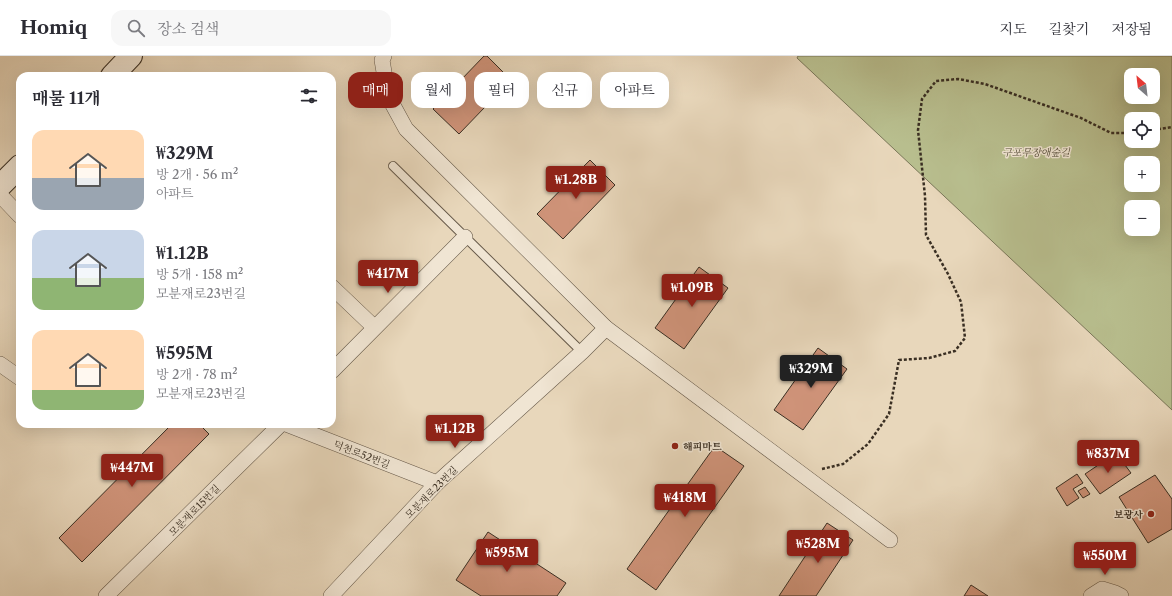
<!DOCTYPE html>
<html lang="ko">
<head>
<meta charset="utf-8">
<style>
  :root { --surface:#fff; --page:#f7f7f7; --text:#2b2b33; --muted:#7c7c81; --line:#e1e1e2; --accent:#8f2418 }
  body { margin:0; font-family:"Libre Caslon Text","Noto Serif KR",serif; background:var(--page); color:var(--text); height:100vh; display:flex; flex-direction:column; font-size:15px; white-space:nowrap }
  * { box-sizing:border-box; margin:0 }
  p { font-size:13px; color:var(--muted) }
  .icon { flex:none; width:22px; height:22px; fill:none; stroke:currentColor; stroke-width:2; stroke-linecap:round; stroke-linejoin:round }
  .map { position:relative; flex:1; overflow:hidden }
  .drawer { position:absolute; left:16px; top:16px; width:320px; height:356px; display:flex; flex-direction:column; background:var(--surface); border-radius:12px; box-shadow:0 4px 16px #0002 }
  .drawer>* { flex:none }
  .banner { position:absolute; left:348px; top:16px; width:380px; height:36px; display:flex; gap:8px }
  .needle { width:26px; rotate:332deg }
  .buttons { position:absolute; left:1124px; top:12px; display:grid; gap:8px }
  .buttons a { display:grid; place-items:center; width:36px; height:36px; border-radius:8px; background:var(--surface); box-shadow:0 4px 16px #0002; font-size:20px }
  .price { position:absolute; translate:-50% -34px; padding:0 9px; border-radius:4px; background:var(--accent); color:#fff; font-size:13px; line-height:26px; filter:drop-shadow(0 1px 2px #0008) }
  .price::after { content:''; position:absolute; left:50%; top:24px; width:12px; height:9px; margin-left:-6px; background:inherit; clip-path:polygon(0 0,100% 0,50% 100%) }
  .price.on { background:#222; color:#fff }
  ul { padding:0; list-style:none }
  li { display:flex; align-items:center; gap:12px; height:100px; padding:0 16px }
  li span { display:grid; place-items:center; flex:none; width:112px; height:80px; border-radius:12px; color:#555 }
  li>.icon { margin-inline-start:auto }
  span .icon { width:48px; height:48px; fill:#fffc; stroke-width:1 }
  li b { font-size:17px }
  h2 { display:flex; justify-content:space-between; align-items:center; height:48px; padding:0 16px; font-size:17px }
  .pill { padding:0 14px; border-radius:12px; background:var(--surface); box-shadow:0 4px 16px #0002; font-size:14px; line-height:36px }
  .pill.on { background:var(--accent); color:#fff }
  header { display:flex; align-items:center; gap:24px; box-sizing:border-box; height:56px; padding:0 20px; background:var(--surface); border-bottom:1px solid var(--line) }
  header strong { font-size:19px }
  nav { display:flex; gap:22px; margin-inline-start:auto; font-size:14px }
  .search { width:280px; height:36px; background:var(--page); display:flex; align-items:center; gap:10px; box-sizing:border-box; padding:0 14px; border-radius:12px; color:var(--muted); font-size:15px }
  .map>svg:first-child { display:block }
  .green { fill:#b8be8e; stroke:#797658; fill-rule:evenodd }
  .building { fill:#cf9379; stroke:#3a2f23 }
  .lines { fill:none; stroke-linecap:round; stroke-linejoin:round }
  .lane-casing { stroke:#665949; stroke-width:10 }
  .street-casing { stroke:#665949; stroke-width:16 }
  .secondary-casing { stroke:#3a2f23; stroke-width:24 }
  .path { stroke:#3a2f23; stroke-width:2.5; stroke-dasharray:3 2; stroke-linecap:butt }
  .lane { stroke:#f0e5d3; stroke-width:8 }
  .street { stroke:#f0e5d3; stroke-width:15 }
  .secondary { stroke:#f0e5d3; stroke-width:22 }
  .poi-dot { fill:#8f2418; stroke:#f0e5d3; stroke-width:1.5 }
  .labels { text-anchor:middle; stroke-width:3; stroke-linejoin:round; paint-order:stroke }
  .park-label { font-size:10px; font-style:italic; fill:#534c38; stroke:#f0e5d3 }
  .poi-label { font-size:10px; font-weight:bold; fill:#3a2f23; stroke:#f0e5d3; text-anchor:start }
  .street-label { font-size:10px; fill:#3a2f23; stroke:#f0e5d3 }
</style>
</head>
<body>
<header>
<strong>Homiq</strong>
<div class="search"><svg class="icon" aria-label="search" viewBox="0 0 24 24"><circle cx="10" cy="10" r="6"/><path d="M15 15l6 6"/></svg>장소 검색</div>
<nav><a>지도</a><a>길찾기</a><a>저장됨</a></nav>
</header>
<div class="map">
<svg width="1172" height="540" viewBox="0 0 1172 540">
  <rect width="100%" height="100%" fill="#e8d7bb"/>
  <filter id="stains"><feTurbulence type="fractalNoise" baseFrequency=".005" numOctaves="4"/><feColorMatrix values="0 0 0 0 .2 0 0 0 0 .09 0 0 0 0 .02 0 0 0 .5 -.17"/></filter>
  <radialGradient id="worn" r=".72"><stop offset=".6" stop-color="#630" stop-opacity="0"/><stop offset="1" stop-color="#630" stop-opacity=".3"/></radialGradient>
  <path class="green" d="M798,0H1172V354L797,2ZM1131,19H1153V41H1131ZM1131,63H1153V85H1131ZM1131,107H1153V129H1131ZM1131,151H1153V173H1131Z"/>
  <g class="building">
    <path d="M484,0H487L511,24L459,78L433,53Z"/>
    <path d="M590,104L615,129L563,183L537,158Z"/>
    <path d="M699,211L728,232L684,293L655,272Z"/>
    <path d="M818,292L847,313L803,374L774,354Z"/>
    <path d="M172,368H199L209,378L82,506L59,482Z"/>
    <path d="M715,390L744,410L656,534L627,513Z"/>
    <path d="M1116,397L1131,417L1100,438L1085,418Z"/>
    <path d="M1077,418L1083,427L1073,433L1079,442L1067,450L1056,432Z"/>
    <path d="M1155,419L1172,443V473L1148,487L1119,441Z"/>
    <path d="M1085,431L1090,438L1083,442L1078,435Z"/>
    <path d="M827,467L853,484L816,540H779Z"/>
    <path d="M488,476L566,527L557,540H481L456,524Z"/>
    <path d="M971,529L988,540H964Z"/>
  </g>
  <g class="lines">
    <defs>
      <path id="lane" d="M393,110L582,296"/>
      <g id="street">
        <path d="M384,0L382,4L388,40L406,73L606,272L890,484"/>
        <path d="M0,139L20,160"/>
        <path d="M332,231L374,271"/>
        <path d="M0,308L20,322"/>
        <path d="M332,315L465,181"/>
        <path d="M286,368L437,427"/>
        <path d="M106,540L281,368"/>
        <path d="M331,540L437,427L582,296L606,272"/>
        <path d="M1091,540L1102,533L1115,537L1121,540"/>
      </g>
      <g id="secondary">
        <path d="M112,20L131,0"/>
        <path d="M0,130L20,110"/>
      </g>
    </defs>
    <use href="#lane" class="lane-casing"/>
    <use href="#street" class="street-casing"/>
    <use href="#secondary" class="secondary-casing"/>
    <g class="path">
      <path d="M1153,74L1172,71"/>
      <path d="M822,413L843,408L868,388L889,358L899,304L929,302L955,295L965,282L961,246L948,218L926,179L925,140L918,74L922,43L936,25L958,23L985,28L1081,62L1111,77H1131"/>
    </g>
    <use href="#lane" class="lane"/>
    <use href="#street" class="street"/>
    <use href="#secondary" class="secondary"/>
  </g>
  <g class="poi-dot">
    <circle cx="675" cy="390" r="4"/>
    <circle cx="1151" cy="458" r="4"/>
  </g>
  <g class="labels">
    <g class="park-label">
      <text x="1036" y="100">구포무장애숲길</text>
    </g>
    <g class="poi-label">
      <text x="683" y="394">해피마트</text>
      <text x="1143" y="462" text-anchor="end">보광사</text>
    </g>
    <g class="street-label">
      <text transform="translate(362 398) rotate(21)" y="4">덕천로52번길</text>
      <text transform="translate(431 436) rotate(-45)" y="4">모분재로23번길</text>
      <text transform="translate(194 454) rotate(-45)" y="4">모분재로15번길</text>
    </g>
  </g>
  <rect width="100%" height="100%" filter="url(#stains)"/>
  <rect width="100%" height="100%" fill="url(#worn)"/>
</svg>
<div class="buttons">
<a><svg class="needle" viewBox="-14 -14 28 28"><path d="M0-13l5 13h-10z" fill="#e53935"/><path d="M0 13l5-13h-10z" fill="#7c7c81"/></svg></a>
<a><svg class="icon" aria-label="locate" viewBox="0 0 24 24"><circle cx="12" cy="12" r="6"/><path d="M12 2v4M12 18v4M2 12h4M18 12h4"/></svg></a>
<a>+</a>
<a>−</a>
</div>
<b class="price" style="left:576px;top:144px">₩1.28B</b>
<b class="price" style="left:388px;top:238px">₩417M</b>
<b class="price" style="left:692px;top:252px">₩1.09B</b>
<b class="price on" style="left:811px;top:333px">₩329M</b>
<b class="price" style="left:455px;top:393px">₩1.12B</b>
<b class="price" style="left:1108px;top:418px">₩837M</b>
<b class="price" style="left:132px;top:432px">₩447M</b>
<b class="price" style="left:685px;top:462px">₩418M</b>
<b class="price" style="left:818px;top:508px">₩528M</b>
<b class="price" style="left:507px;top:517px">₩595M</b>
<b class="price" style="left:1105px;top:520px">₩550M</b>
<div class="banner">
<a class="pill on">매매</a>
<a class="pill">월세</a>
<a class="pill">필터</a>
<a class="pill">신규</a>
<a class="pill">아파트</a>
</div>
<section class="drawer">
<h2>매물 11개<svg class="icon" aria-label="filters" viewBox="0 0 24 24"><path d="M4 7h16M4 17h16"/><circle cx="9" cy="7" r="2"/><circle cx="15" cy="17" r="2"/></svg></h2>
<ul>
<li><span style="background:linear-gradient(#ffd9b3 60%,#9aa5b1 0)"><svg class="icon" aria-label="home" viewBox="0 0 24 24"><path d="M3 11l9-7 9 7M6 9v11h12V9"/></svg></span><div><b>₩329M</b><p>방 2개 · 56 m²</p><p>아파트</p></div></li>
<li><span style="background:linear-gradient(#c9d6e8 60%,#8fb573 0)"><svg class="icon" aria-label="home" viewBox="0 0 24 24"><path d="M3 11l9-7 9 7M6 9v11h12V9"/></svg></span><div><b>₩1.12B</b><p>방 5개 · 158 m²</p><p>모분재로23번길</p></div></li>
<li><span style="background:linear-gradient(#ffd9b3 75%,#8fb573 0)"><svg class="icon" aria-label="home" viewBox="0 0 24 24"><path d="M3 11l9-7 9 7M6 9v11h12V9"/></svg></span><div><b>₩595M</b><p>방 2개 · 78 m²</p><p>모분재로23번길</p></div></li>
</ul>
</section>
</div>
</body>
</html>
